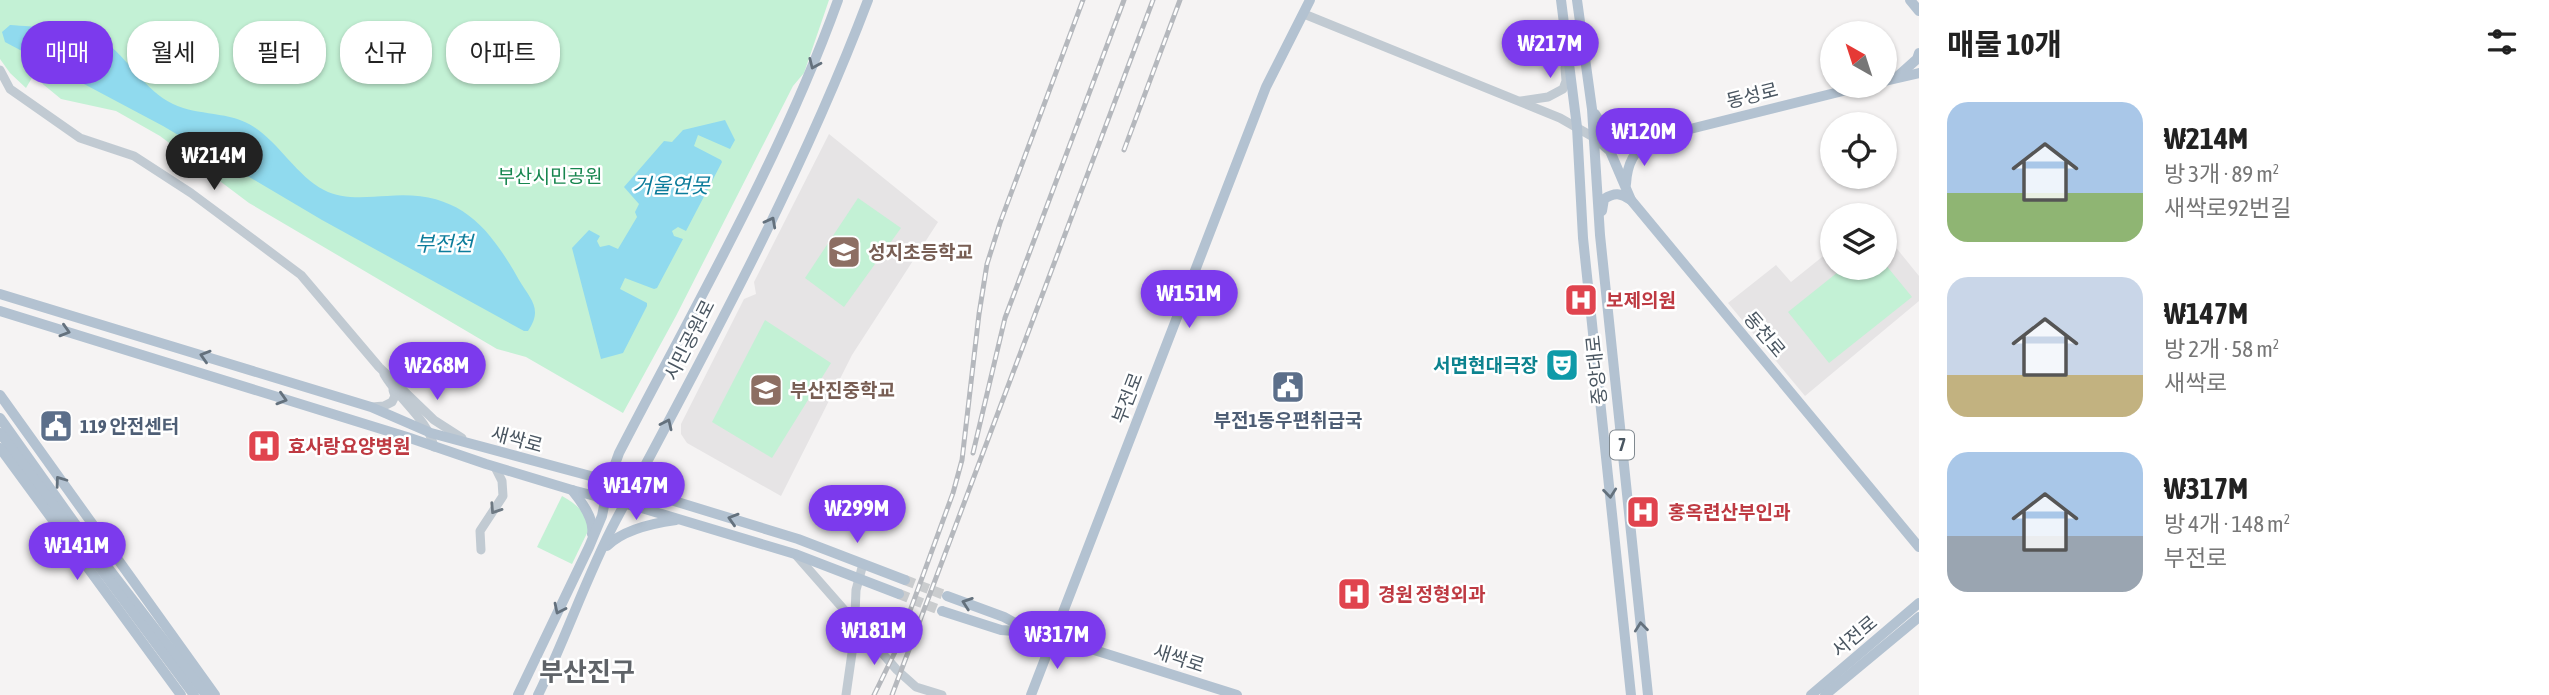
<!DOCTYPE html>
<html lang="ko">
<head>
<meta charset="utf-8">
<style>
  :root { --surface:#fff; --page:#f2f2f2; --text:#222; --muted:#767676; --accent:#7c3aed }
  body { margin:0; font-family:"Asap Condensed","Noto Sans KR",sans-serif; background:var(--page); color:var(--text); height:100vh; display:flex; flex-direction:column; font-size:26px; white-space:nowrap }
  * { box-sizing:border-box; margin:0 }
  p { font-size:23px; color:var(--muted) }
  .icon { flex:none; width:38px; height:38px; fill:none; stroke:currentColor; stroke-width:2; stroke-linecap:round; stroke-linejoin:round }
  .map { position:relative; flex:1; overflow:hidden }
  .panel { display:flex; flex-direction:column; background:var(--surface); width:630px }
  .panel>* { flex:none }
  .top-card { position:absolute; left:21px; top:21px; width:665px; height:63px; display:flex; gap:14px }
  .needle { width:46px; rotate:321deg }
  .buttons { position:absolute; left:1820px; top:21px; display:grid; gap:14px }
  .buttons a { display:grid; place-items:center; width:77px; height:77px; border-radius:50%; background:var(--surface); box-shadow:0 2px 5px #0004; font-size:35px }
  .price { position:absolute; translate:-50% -60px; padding:0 16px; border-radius:24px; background:var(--accent); color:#fff; font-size:23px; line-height:46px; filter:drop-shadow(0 2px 4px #0008) }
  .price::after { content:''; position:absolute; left:50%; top:42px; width:21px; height:16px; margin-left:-10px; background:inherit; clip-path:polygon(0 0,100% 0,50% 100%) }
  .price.current { background:#222; color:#fff }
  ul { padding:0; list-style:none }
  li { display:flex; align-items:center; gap:21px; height:175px; padding:0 28px }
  li span { display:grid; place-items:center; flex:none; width:196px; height:140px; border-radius:21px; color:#555 }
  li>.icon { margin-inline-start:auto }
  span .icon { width:84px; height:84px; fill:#fffc; stroke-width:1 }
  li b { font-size:30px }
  h2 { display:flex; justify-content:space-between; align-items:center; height:84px; padding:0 28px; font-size:30px }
  .chip { padding:0 24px; border-radius:28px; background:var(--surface); box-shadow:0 2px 5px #0004; font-size:24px; line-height:63px }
  .chip.current { background:var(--accent); color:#fff }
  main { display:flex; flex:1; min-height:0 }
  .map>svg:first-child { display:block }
  .education { fill:#e6e4e5 }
  .green { fill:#c3f1d5 }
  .water { fill:#90daee }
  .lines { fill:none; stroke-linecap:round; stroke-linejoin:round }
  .major-tunnel { stroke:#caccce; stroke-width:10; stroke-dasharray:10 5; stroke-linecap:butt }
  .minor { stroke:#c1cad2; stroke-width:9 }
  .major { stroke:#b3c2d1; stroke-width:10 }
  .rail-casing { stroke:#b5b8bd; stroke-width:5 }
  .rail { stroke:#fff; stroke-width:2.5; stroke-dasharray:8; stroke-linecap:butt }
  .oneway { stroke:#64717d }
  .oneway2 { stroke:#6e7983 }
  .labels { text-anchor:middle; stroke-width:5; stroke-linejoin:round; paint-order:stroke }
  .shield { fill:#fff; stroke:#808990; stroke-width:2 }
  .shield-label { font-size:18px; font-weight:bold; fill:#4a5661 }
  .street-label { font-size:19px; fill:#4a5661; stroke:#fff }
  .park-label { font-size:19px; fill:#17864f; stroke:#fff }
  .education-label { font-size:19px; font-weight:bold; fill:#785e54; stroke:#fff; text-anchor:start }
  .health-label { font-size:19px; font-weight:bold; fill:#be3a42; stroke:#fff; text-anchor:start }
  .culture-label { font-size:19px; font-weight:bold; fill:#0d838f; stroke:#fff; text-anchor:end }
  .service-label { font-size:19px; font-weight:bold; fill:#4e5e75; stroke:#fff }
  .water-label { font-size:21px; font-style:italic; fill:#0c7c9b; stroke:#fff }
  .district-label { font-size:26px; font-weight:bold; fill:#5f6368; stroke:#fff }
</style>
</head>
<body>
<main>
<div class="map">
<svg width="1919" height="695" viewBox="0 0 1919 695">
  <rect width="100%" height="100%" fill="#f5f3f3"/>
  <g class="education">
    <path d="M829,134L938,222L852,355L781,496L687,443L681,434V424L744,299L756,294L754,282Z"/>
    <path d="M1885,234L1919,276V301L1805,396L1728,303L1776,265L1791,282L1832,249V268H1885Z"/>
  </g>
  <g class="green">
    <path d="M0,0H829L804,73L793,86L676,316L623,413L526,357L497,349L249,203L160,136L116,111L61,99L33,76L26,88L10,73L0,59Z"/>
    <path d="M858,198L901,228L844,307L805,278Z"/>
    <path d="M1885,264L1912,297L1829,363L1788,312L1843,268H1885Z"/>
    <path d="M765,320L831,363L772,458L712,422Z"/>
    <path d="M562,496C575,503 588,513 589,529L572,564L537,547Z"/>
  </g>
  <g class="water">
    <path d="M10,25C32,27 86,28 103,40C128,58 145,91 173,104C197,116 231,111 254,127C280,144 297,176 324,190C342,200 367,197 387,196C457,190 487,223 519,280C531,300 543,309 528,331H524L322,220L163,126L5,42L2,32Z"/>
    <path d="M725,120L735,140L730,149L698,135L694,146L721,160L722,162L686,231L678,227L672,231L674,236L683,239L657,288L654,289L625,278L620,289L647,303V306L623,353L601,359L572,248L589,230L600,236L597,241L600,247L609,245L618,249L637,217L635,212L639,204L624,187L664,141L672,142L683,130Z"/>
  </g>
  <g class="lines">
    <g class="major-tunnel">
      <path d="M905,580L947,596"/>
      <path d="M899,594L942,611"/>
    </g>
    <g class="minor">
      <path d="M1304,14L1560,118L1595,138"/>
      <path d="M0,70L10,89L80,138L134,156L191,193L301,275L379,367L434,420L462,438"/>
      <path d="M1521,101L1548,97L1563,89L1566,81L1565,68"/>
      <path d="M384,374C398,399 428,419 434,447"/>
      <path d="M372,407L384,406L392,402L395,396L393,390"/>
      <path d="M481,550L480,531L503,496L502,481L495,467"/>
      <path d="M796,555L897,670L916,687L942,695"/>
      <path d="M846,695L854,639L856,590L863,564"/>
    </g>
    <g class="major">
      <path d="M1561,0L1577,127L1583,238L1631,695"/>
      <path d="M1577,0L1592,109L1600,235L1648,695"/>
      <path d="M1910,0L1919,11"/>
      <path d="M1898,76L1917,59L1919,53"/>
      <path d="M1885,81L1919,73"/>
      <path d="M1595,114L1604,128L1650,139"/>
      <path d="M1595,138L1610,151L1631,200L1919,547"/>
      <path d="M1626,184C1627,164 1634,151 1650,139L1863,86"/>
      <path d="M1602,211L1604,199C1615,192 1620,193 1631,200"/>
      <path d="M0,294L371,407L431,433L609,481L798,539L905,580"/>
      <path d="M0,311L407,437L486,464L572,490L645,509L795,554L899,594"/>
      <path d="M0,395L215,695"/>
      <path d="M0,418L86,539L206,695"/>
      <path d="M0,433L194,695"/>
      <path d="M0,448L181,695"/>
      <path d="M572,490C581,501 595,519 592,534"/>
      <path d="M607,546C623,530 654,523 676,520"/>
      <path d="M947,596L1004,617L1028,630"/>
      <path d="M942,611L1001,630L1031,632L1053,637L1237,695"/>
      <path d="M518,695L589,547L602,516L609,481L619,453C695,306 782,156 838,0"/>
      <path d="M538,695C566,638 586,577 616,520C706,351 800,180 868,0"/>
      <path d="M1031,695L1266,87L1310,0"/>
      <path d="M1811,695L1919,603"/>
      <path d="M1825,695L1919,617"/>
    </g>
    <defs>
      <g id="rail">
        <path d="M1124,150L1180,0"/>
        <path d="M973,453L1005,318L1124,0"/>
        <path d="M874,695L895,652L953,493L962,460L979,314L987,264L1000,223L1083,0"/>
        <path d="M892,695L1153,0"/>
      </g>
    </defs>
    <use href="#rail" class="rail-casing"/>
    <use href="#rail" class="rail"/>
  </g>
  <defs><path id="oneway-chevron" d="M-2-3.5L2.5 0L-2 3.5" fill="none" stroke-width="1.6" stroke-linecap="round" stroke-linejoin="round" transform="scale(1.75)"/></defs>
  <g class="oneway">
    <use href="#oneway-chevron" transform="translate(814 64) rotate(114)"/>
    <use href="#oneway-chevron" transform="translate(771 222) rotate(-62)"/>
    <use href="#oneway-chevron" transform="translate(65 331) rotate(17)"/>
    <use href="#oneway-chevron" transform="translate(205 356) rotate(-163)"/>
    <use href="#oneway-chevron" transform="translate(282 399) rotate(17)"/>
    <use href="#oneway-chevron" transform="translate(667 424) rotate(-65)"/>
    <use href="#oneway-chevron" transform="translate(60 481) rotate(-126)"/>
    <use href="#oneway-chevron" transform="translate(1610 493) rotate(84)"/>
    <use href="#oneway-chevron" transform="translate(733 519) rotate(-163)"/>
    <use href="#oneway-chevron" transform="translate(967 603) rotate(-161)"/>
    <use href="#oneway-chevron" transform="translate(559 609) rotate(116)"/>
    <use href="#oneway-chevron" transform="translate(1641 627) rotate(-96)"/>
  </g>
  <use class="oneway2" href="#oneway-chevron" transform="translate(495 509) rotate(123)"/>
  <defs>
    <symbol id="school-square" viewBox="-11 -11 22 22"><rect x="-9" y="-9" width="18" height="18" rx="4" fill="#8d6e63" stroke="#fff"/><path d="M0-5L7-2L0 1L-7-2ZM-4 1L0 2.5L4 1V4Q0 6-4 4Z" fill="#fff"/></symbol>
    <symbol id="hospital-square" viewBox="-11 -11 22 22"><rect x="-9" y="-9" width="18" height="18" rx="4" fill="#e0444e" stroke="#fff"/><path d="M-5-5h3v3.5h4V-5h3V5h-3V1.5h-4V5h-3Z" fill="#fff"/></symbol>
    <symbol id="theatre-square" viewBox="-11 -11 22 22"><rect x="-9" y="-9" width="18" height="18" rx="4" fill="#0f9aa8" stroke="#fff"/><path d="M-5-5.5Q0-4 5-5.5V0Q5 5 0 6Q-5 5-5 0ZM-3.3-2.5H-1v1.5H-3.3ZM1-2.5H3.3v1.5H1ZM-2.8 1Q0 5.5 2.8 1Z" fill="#fff"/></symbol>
    <symbol id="civic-square" viewBox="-11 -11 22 22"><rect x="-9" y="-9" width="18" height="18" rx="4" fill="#5c6f8a" stroke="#fff"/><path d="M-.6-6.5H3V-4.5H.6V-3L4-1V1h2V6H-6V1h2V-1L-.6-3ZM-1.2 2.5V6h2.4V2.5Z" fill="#fff"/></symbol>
  </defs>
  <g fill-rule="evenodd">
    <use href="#school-square" x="825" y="233" width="38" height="38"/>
    <use href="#hospital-square" x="1562" y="281" width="38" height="38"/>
    <use href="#theatre-square" x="1543" y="346" width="38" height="38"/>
    <use href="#civic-square" x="1269" y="368" width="38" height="38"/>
    <use href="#school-square" x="747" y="371" width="38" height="38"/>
    <use href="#civic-square" x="37" y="407" width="38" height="38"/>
    <use href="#hospital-square" x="245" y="427" width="38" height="38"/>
    <use href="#hospital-square" x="1624" y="493" width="38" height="38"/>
    <use href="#hospital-square" x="1335" y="575" width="38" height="38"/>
  </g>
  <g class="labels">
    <rect class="shield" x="1610" y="430.5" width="24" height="29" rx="5"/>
    <g class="shield-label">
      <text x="1622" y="451">7</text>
    </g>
    <g class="street-label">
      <text transform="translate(1752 95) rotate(-14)" y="7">동성로</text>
      <text transform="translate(1765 334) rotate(50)" y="7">동천로</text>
      <text transform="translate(689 340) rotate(-63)" y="7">시민공원로</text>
      <text transform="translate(1596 370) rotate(-96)" y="7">중앙대로</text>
      <text transform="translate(1127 398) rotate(-69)" y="7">부전로</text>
      <text transform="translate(517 439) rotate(15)" y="7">새싹로</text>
      <text transform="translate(1854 636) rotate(-40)" y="7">서전로</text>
      <text transform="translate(1179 658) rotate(18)" y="7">새싹로</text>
    </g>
    <g class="park-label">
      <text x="550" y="183">부산시민공원</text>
    </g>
    <g class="education-label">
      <text x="868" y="259">성지초등학교</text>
      <text x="790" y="397">부산진중학교</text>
    </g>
    <g class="health-label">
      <text x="1606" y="307">보제의원</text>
      <text x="288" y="453">효사랑요양병원</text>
      <text x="1668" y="519">홍옥련산부인과</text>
      <text x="1378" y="601">경원 정형외과</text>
    </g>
    <g class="culture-label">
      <text x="1538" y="372">서면현대극장</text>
    </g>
    <g class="service-label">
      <text x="1288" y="427">부전1동우편취급국</text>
      <text x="80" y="433" text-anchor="start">119 안전센터</text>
    </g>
    <g class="water-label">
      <text x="671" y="193">거울연못</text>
      <text x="444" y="251">부전천</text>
    </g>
    <g class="district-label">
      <text x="587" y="681">부산진구</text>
    </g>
  </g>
</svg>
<div class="buttons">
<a><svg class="needle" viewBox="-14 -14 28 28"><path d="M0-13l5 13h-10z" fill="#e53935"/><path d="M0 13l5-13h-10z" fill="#767676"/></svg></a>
<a><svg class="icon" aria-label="locate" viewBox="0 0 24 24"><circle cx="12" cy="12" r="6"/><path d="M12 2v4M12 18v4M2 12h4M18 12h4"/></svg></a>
<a><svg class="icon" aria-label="layers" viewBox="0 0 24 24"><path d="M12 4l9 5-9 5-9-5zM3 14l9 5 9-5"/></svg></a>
</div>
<b class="price" style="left:1550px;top:80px">₩217M</b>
<b class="price" style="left:1644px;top:168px">₩120M</b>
<b class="price current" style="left:214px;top:192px">₩214M</b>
<b class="price" style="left:1189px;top:330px">₩151M</b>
<b class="price" style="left:437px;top:402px">₩268M</b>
<b class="price" style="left:636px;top:522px">₩147M</b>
<b class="price" style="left:857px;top:545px">₩299M</b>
<b class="price" style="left:77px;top:582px">₩141M</b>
<b class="price" style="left:874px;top:667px">₩181M</b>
<b class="price" style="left:1057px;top:671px">₩317M</b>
<div class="top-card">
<a class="chip current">매매</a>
<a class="chip">월세</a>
<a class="chip">필터</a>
<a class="chip">신규</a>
<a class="chip">아파트</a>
</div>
</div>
<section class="panel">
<h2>매물 10개<svg class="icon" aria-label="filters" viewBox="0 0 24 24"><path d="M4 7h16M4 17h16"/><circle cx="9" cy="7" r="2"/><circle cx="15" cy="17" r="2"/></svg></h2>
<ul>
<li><span style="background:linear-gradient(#a9c7e8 65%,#8fb573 0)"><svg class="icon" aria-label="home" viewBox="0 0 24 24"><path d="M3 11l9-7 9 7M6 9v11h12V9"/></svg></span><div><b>₩214M</b><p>방 3개 · 89 m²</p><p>새싹로92번길</p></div></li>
<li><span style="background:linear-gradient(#c9d6e8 70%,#c2b280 0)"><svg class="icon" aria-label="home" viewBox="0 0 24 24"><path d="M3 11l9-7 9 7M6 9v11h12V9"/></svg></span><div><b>₩147M</b><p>방 2개 · 58 m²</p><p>새싹로</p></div></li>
<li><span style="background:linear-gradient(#a9c7e8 60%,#9aa5b1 0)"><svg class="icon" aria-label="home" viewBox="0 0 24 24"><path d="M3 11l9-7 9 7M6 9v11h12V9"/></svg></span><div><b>₩317M</b><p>방 4개 · 148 m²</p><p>부전로</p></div></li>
</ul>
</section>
</main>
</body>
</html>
